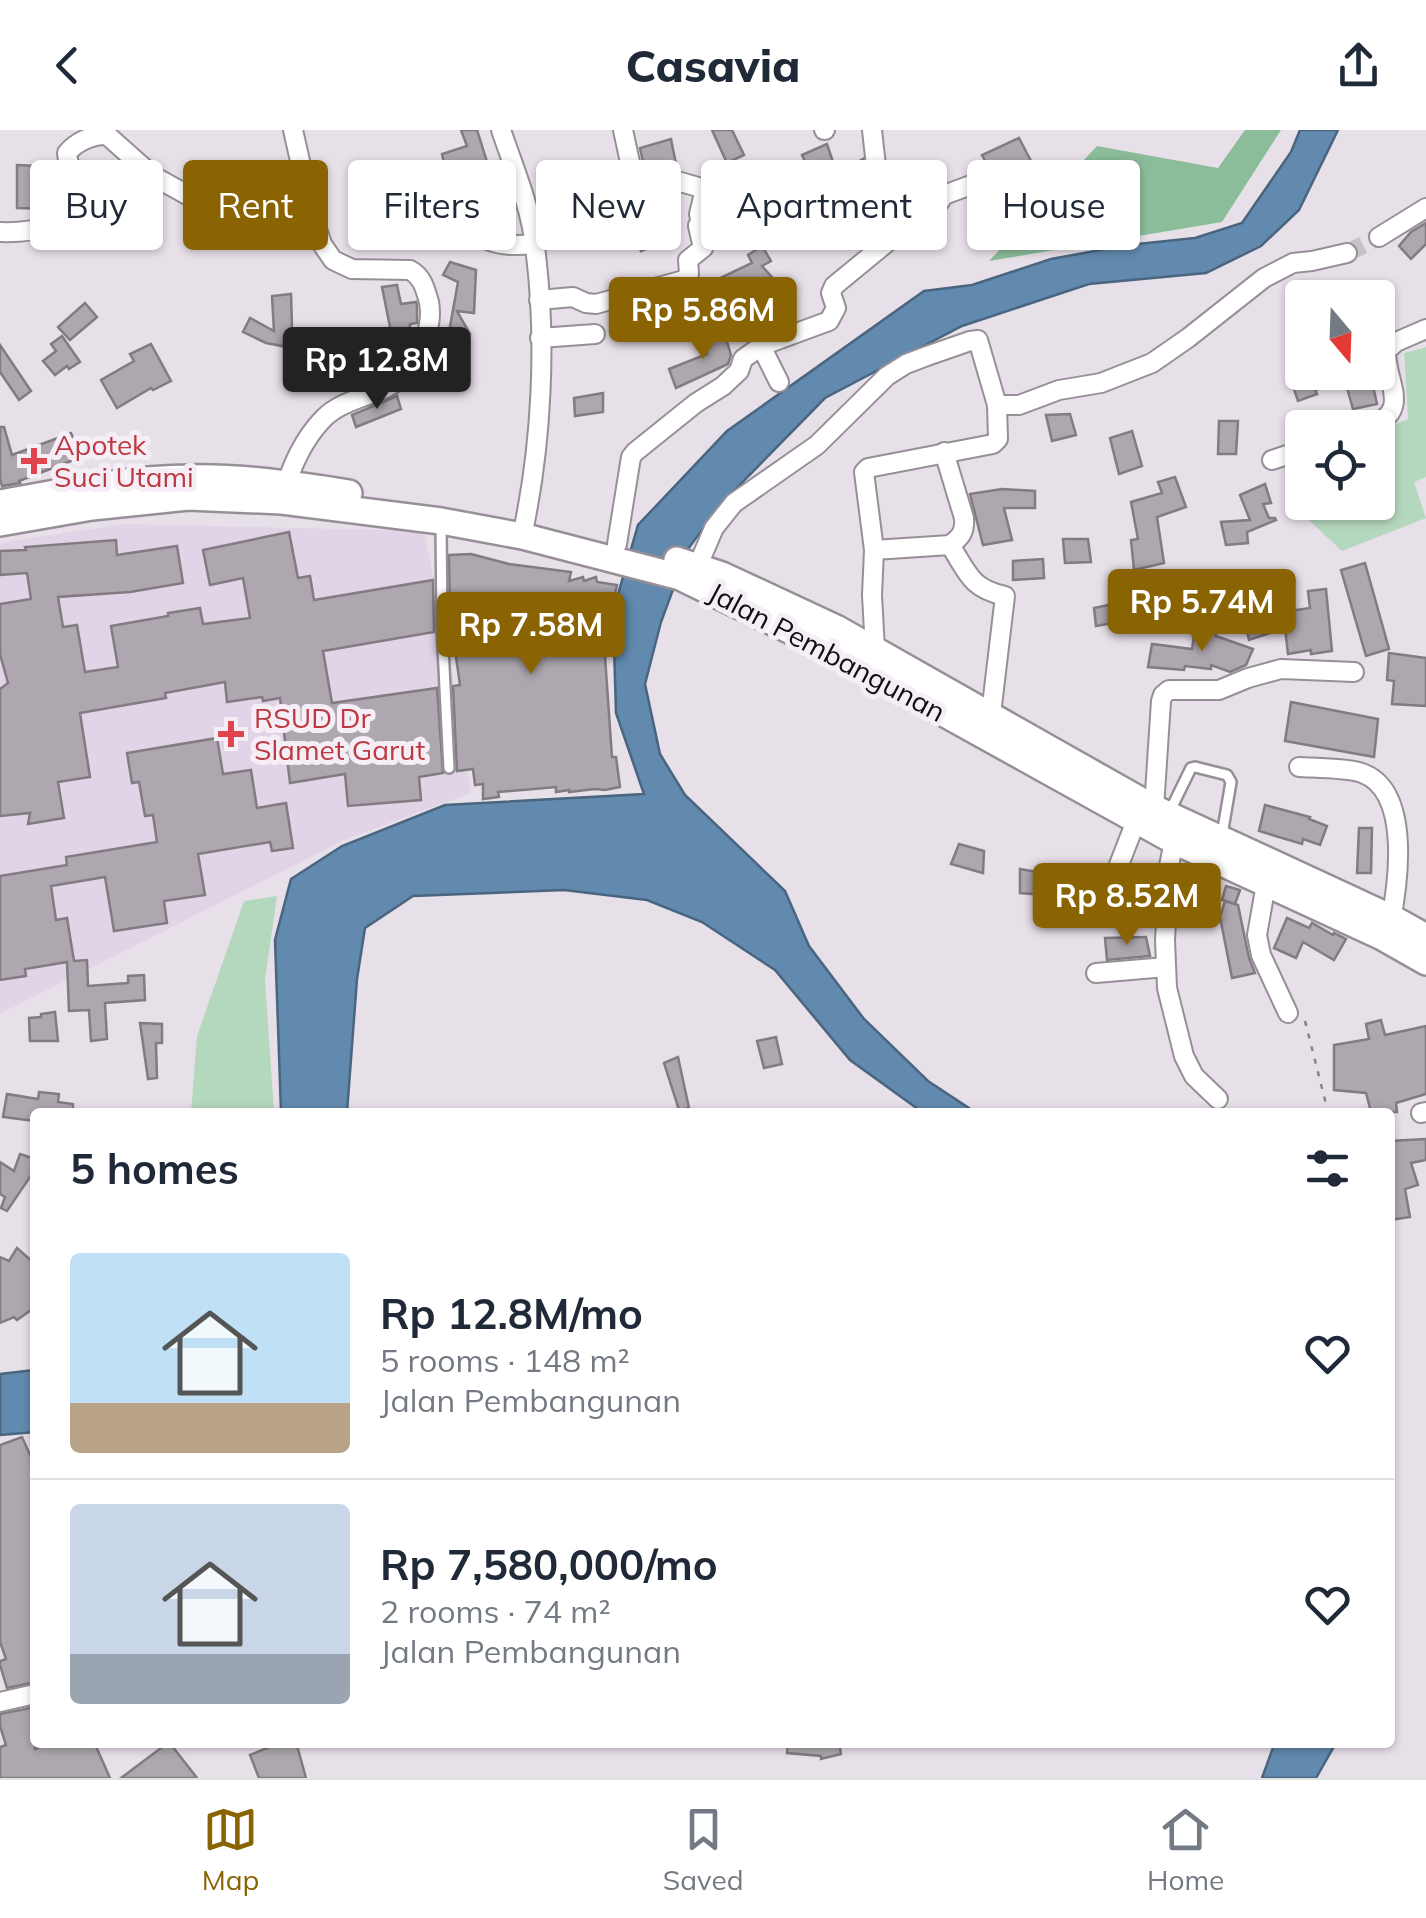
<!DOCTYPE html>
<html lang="en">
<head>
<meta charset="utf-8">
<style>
  :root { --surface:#fff; --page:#f2f2f3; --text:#1f2937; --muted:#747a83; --line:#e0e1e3; --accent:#8a6403 }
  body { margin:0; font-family:Mulish,sans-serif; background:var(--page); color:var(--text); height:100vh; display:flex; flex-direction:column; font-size:38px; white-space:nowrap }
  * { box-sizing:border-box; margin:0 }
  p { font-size:32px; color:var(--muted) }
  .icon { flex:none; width:55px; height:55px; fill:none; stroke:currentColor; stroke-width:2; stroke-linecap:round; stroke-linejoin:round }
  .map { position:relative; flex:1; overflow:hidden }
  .sheet { position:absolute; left:30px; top:978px; width:1365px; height:640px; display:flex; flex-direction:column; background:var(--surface); border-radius:10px; box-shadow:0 2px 8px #0004 }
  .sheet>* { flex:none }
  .guide { position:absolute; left:30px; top:30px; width:1368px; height:90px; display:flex; gap:20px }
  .needle { width:65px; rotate:161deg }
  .controls { position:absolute; left:1285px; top:150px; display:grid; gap:20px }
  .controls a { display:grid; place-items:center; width:110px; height:110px; border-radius:10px; background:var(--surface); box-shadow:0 2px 8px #0004; font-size:50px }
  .price { position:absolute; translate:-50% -85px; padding:0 22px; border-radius:10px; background:var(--accent); color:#fff; font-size:32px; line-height:65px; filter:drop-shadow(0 2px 5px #0008) }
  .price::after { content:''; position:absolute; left:50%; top:60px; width:30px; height:22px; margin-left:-15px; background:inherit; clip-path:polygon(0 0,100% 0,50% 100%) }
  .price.selected { background:#222; color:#fff }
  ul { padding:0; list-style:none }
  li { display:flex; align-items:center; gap:30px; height:250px; padding:0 40px }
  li+li { border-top:2px solid var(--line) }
  li span { display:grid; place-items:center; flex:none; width:280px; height:200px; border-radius:10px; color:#555 }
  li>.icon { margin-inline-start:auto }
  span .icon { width:120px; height:120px; fill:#fffc; stroke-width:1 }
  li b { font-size:42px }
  h2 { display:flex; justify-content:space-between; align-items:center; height:120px; padding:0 40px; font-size:42px }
  .chip { padding:0 35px; border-radius:10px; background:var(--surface); box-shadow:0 2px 8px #0004; font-size:35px; line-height:90px }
  .chip.selected { background:var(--accent); color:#fff }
  header { display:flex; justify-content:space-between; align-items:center; height:130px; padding:0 40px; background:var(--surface); font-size:45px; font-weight:800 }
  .tabs { display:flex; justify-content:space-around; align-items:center; height:140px; border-top:2px solid var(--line); background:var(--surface); font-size:28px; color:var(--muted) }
  .tabs a { display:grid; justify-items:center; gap:5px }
  .tabs .selected { color:var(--accent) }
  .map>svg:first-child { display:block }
  .medical { fill:#e2d4e7 }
  .green { fill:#b4d8be }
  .forest { fill:#8bbd9a }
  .water { fill:#628aaf; stroke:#49657f; stroke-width:2.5 }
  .building { fill:#aea7af; stroke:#827b82; stroke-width:2.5 }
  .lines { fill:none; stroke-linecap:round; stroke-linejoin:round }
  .street-tunnel { stroke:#c8c0c8; stroke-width:18; stroke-dasharray:18 9; stroke-linecap:butt }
  .lane-casing { stroke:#978f97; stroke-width:14 }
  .street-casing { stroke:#978f97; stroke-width:22 }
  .secondary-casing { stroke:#978f97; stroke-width:30 }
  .path { stroke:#888288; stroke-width:2.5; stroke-dasharray:5 8; stroke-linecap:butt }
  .lane { stroke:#fff; stroke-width:9 }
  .street { stroke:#fff; stroke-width:18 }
  .secondary { stroke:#fff; stroke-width:25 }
  .health-dot { fill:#e0444e; stroke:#f6eef6; stroke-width:4 }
  .labels { text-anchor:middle; stroke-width:10; stroke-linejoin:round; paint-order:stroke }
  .health-label { font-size:28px; fill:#be3a42; stroke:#f6eef6; text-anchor:start }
  .street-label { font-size:28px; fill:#100e10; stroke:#f6eef6 }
</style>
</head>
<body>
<header><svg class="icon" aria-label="back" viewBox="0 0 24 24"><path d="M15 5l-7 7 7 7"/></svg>Casavia<svg class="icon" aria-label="share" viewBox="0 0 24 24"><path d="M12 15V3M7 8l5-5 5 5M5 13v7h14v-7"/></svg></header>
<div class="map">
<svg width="1426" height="1648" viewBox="0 0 1426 1648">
  <rect width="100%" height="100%" fill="#e8e0e9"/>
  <path class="medical" d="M123,394L424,401L453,545L471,663L344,710L0,884V413Z"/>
  <g class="green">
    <path d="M1426,217V347L1414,352L1426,388L1342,421L1285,368L1287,339L1302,332V372H1378V302L1408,289L1404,223Z"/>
    <path d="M277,766L265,850L274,982H191L197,906L244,771Z"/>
  </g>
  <path class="forest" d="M1245,0H1281L1222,92L989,131L1097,16L1218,38Z"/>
  <g class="water">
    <path d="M1300,0H1338L1299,80L1261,116L1206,143L1089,154L962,196L825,268L721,374L688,419L661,492L645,554L660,624L685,665L785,761L809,816L864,889L928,951L975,982H922L850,930L775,840L702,792L647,770L564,760L413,766L365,798L357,849L347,982H281L275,810L291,749L342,716L445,675L644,664L616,583L613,482L638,395L727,301L924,161L972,155L1051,129L1128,115L1195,108L1242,93L1291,22Z"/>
    <path d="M35,1240V1302L0,1305V1244Z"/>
    <path d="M1275,1612H1336V1613L1316,1648H1262Z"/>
  </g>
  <g class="building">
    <path d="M461,0H477L488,35L485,36L491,61L450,75L448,66L421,77L415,53L446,42L442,24L467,16Z"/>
    <path d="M712,0H732L744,25L727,33Z"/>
    <path d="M1019,8L1031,31L1026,32L1029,37L1026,38L1036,71L1012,78L1004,53L994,58L990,47L983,36L987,34L982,25Z"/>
    <path d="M671,9L677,39L646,45L640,18Z"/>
    <path d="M827,14L837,44L863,29L860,46L843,53L823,39L807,47L808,53L792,55L783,52L777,53L775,43L806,34L802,25Z"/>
    <path d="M17,35L57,37L61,49L60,75L55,79L17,78Z"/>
    <path d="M584,37L612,70L622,66L634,94L666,82L673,100L655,107L658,114L641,121L633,99L610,108L594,70L587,71L569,45Z"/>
    <path d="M1426,93V114L1411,129L1399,116L1411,102Z"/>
    <path d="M762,116L771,131L762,136L788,165L768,181L746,152L661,187L655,171L687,162L697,154L709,149L710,153L752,133L748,125Z"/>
    <path d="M450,132L476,140L474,183L457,181L470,204L456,212L449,202L458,152L443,145Z"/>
    <path d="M397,155L401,174L416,172L417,175V193L410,194L409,216L396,236L374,239L375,248L361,254L358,236L388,225V212H393L382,157Z"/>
    <path d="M291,164L292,195L289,209L304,218L303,220L266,213L243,202L250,188L274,201L272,166Z"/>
    <path d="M85,173L97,187L70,210L58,197Z"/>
    <path d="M725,205L731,225L728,234L676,258L669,239L707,224L702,212Z"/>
    <path d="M62,206L80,232L69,239L67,236L55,245L43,231L56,221L51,214Z"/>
    <path d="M151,214L171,251L153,260L151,258L117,278L101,250L134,231L130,224Z"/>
    <path d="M0,215L31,261L19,270L0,242Z"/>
    <path d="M1288,242H1376L1377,254L1373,256L1377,274L1353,279L1345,251L1315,260L1317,264L1298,271Z"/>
    <path d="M603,263V282L575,286L574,268Z"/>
    <path d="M397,266L401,279L356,297L352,285Z"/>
    <path d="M1070,284L1076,305L1052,311L1046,285Z"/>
    <path d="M1219,291H1238L1236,324H1218Z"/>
    <path d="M0,297H4L12,325L71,303L75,312L77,311L84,326L19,351L20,353L2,356L0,348Z"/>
    <path d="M1132,301L1142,336L1119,344L1110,308Z"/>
    <path d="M1175,347L1186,377L1157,387L1164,433L1134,440L1131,410L1138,409L1131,372L1162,363L1158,352Z"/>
    <path d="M1265,354L1271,373L1263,374L1269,388H1275L1276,390L1247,402L1248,413L1226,415L1221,392L1250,390L1240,365Z"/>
    <path d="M1002,359L1035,361V378H1004L1012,410L983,415L970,364Z"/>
    <path d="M289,402L298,448L310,446L314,470L433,450L434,502L323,521L332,573L437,558L443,643L419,647L421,670L348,676L345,644L290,653L280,568L263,571L262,567L227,572L225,552L165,563L166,568L80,583L90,647L58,652L64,688L28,694L30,683L0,686V559L8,553L0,524V474L31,469L27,443L0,445V421L26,420L25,417L116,410L117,425L177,416L183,453L130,462L58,467L63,497L77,495L85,542L118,537L111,496L168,486V483L200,478L203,494L250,488L243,448L210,455L203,420Z"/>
    <path d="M1063,409H1088L1091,432L1065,433Z"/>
    <path d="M471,424L509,434L571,442L569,451L583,447L584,451L596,447L597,452L617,455L611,483L612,511L604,512L612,627H616L620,657L605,660L595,659L569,662V660L556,662V657L498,662L499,667L483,669V654L475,655L473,639L457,641L453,556L460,555L452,499H450L449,425Z"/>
    <path d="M1043,429L1044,448L1013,450V431Z"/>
    <path d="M1365,433L1389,519L1366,526L1341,440Z"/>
    <path d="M1326,459L1332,521L1311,524V520L1288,524L1285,498L1249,510L1241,475L1261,469L1264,485L1310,478L1308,461Z"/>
    <path d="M1123,472L1125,491L1096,496L1094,478Z"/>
    <path d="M1195,500L1216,501V506L1253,519L1246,535L1230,542L1211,535V539L1185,536L1184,540L1148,537L1152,514L1192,519Z"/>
    <path d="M1389,523L1426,528V576L1392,574L1394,551L1387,550Z"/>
    <path d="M1291,572L1378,589L1374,627L1285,611Z"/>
    <path d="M217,608L223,644L251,640L257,678L286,673L293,718L272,721L270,712L198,724L205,765L164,771L167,793L114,801L105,747L51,756L56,790L67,788L74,831L87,830L88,856L128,853V846L144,845L145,870L105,873L107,909L91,911L89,880L69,881L67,832L25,839L26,846L0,850V746L67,735L66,727L157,712L153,685L145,686L139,652L132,653L127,623Z"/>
    <path d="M1265,675L1310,687L1309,689L1327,696L1320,715L1303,709L1302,714L1259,701Z"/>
    <path d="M1359,698H1372L1371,743H1357Z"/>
    <path d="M959,714L984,721L983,743L951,734Z"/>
    <path d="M1020,739L1048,744L1045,765L1020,763Z"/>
    <path d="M1226,756L1240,760L1235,774L1238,775L1249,828L1255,843L1232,848L1220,787L1225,771L1235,774L1222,770Z"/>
    <path d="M1287,788L1309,798L1312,793L1333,805L1334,803L1346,809L1334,830L1303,812L1296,828L1274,818Z"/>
    <path d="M1146,807L1150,826L1107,830L1105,808Z"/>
    <path d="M55,882L58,911H30L29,888L41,887V884Z"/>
    <path d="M1381,890L1385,905L1426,896V964L1396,973L1397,982H1371L1366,963L1334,960V915L1369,909L1366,894Z"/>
    <path d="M140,893L162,894V913H156L157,948L148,949Z"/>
    <path d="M776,907L782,934L764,938L757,911Z"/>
    <path d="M678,927L689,978L679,980L664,933Z"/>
    <path d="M39,962L59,964L58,972L73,974V982H35V991L3,987L7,964L38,969Z"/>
    <path d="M1426,1009V1030L1411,1033L1418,1055L1405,1059L1410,1087L1390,1090V1011Z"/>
    <path d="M20,1024L35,1029V1034L32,1044L7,1081L1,1078L5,1067L0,1064V1032L14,1041Z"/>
    <path d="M17,1118L35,1134V1177L17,1190L14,1187L0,1193V1127L9,1131Z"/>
    <path d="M22,1307L35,1336V1552L7,1558L0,1535V1531L6,1529L0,1512V1315Z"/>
    <path d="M35,1577V1619L53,1612H94L110,1648H0V1617L6,1615L0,1596V1584Z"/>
    <path d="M169,1612L197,1648H121Z"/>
    <path d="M281,1612H296L306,1648H259L250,1625Z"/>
    <path d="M788,1612H839L841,1624L821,1629V1626L787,1623Z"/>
  </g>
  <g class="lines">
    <path class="street-tunnel" d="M1347,123L1379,107"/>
    <defs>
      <g id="lane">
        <path d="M441,396L442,497L449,638"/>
        <path d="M1169,683L1191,638L1195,637L1227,645L1231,652L1222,705"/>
      </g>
      <g id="street">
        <path d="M501,0C514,38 531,78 535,117C547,209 542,315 522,406"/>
        <path d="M623,0L636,60L677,51L705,59L699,84L701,94"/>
        <path d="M824,0H825"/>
        <path d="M465,97C490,115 505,117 535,114"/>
        <path d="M0,102C26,103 79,98 77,62C76,49 68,37 67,23C76,12 93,4 107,5L153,46L220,83L248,107L260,109L312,84"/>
        <path d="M1379,107L1426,78"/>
        <path d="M539,170L573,167L586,173L596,174L684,150L689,144L688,130L703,118L698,96L701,94L721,86H736L782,64L791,68L800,66L820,71L854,63L870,55L876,36L872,0"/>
        <path d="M540,208L595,204"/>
        <path d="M761,216L779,252"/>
        <path d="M997,275H1019L1059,260L1101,253L1152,233L1188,208L1264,148L1293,133L1312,131L1347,123"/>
        <path d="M1368,298C1413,280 1386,255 1386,221L1396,212L1426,199"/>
        <path d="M944,322L964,388C965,402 961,407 950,415"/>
        <path d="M1272,330L1302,320"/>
        <path d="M284,364C290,338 304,308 324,288C346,266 384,266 406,244C413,238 418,226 422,217C428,202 432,188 429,172C425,159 423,147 410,140L352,139L333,130L322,114L312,84L293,0"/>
        <path d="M617,414L631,327L635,322L696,273L723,256L739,241L743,229L761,216L829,191L836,178L831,163L834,156L913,91L934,80L944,65L979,52"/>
        <path d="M693,447L714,398L734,373L817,315L887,246L906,234L927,226L970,211L978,210L997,275L998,309L993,314L868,338L864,342L874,420"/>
        <path d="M875,520L872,465L874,420L950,415C968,443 970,458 1005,466L991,584"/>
        <path d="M1299,637C1316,638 1348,638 1362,643C1412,661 1398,755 1390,795"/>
        <path d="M1151,687L1154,678L1161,571L1163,565L1169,560H1219L1248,548L1281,539L1354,542"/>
        <path d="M1174,711L1169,736L1165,810L1167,858L1184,926L1194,946L1218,969"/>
        <path d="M1266,754L1257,805L1261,825L1288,883"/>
        <path d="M1106,768L1136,691"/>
        <path d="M1096,843L1166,837"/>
        <path d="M1421,983L1426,982"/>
        <path d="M0,1572L35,1564"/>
      </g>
      <g id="secondary">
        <path d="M0,373C61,362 124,349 186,348C237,346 298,355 349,363"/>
        <path d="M0,393L92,377L188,367L282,371L441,391L522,406L680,447L826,518L1174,711L1382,807L1426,832"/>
        <path d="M677,430L722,445L836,498L1154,678L1392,788L1426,807"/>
      </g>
    </defs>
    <use href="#lane" class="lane-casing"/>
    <use href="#street" class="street-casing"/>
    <use href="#secondary" class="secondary-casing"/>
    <path class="path" d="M1305,891L1326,974"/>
    <use href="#lane" class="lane"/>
    <use href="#street" class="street"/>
    <use href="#secondary" class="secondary"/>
  </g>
  <g class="health-dot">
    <path d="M29 316h10v10h10v10h-10v10h-10v-10h-10v-10h10z"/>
    <path d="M226 589h10v10h10v10h-10v10h-10v-10h-10v-10h10z"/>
  </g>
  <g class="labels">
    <g class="health-label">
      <text x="54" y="325">Apotek<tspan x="54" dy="32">Suci Utami</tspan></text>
      <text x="254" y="598">RSUD Dr<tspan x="254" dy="32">Slamet Garut</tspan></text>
    </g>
    <g class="street-label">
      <text transform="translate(827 522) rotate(28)" y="10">Jalan Pembangunan</text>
    </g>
  </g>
</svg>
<div class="controls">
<a><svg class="needle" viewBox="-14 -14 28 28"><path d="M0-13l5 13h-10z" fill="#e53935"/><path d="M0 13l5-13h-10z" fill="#747a83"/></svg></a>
<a><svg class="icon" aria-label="locate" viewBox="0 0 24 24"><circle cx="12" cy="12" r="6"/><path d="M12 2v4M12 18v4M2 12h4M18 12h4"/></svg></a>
</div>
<b class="price" style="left:703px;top:232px">Rp 5.86M</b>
<b class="price selected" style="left:377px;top:282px">Rp 12.8M</b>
<b class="price" style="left:1202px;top:524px">Rp 5.74M</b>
<b class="price" style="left:531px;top:547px">Rp 7.58M</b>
<b class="price" style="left:1127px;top:818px">Rp 8.52M</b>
<div class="guide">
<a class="chip">Buy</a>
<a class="chip selected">Rent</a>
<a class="chip">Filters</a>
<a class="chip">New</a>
<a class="chip">Apartment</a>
<a class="chip">House</a>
</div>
<section class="sheet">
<h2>5 homes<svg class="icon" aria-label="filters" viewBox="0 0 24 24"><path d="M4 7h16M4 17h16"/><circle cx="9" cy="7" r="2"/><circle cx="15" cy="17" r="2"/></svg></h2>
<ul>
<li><span style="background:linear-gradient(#bfe0f5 75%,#b9a48a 0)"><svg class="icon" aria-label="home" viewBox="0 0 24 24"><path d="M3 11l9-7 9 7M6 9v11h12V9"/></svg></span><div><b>Rp 12.8M/mo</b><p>5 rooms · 148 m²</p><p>Jalan Pembangunan</p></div><svg class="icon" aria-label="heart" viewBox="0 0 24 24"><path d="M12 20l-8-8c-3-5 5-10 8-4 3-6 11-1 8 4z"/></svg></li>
<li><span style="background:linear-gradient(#c9d6e8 75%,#9aa5b1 0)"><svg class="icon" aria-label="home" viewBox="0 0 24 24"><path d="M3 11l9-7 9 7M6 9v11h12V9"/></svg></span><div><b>Rp 7,580,000/mo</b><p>2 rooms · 74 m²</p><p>Jalan Pembangunan</p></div><svg class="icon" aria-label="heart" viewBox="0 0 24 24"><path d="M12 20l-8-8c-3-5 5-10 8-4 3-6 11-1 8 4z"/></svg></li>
</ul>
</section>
</div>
<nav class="tabs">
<a class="selected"><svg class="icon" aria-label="map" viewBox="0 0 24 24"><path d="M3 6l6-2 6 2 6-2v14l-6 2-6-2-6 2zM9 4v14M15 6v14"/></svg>Map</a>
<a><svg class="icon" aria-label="saved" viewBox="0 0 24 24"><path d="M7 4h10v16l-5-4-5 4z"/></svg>Saved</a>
<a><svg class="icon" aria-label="home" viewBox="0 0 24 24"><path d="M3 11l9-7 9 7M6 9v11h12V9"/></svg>Home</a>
</nav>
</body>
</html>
